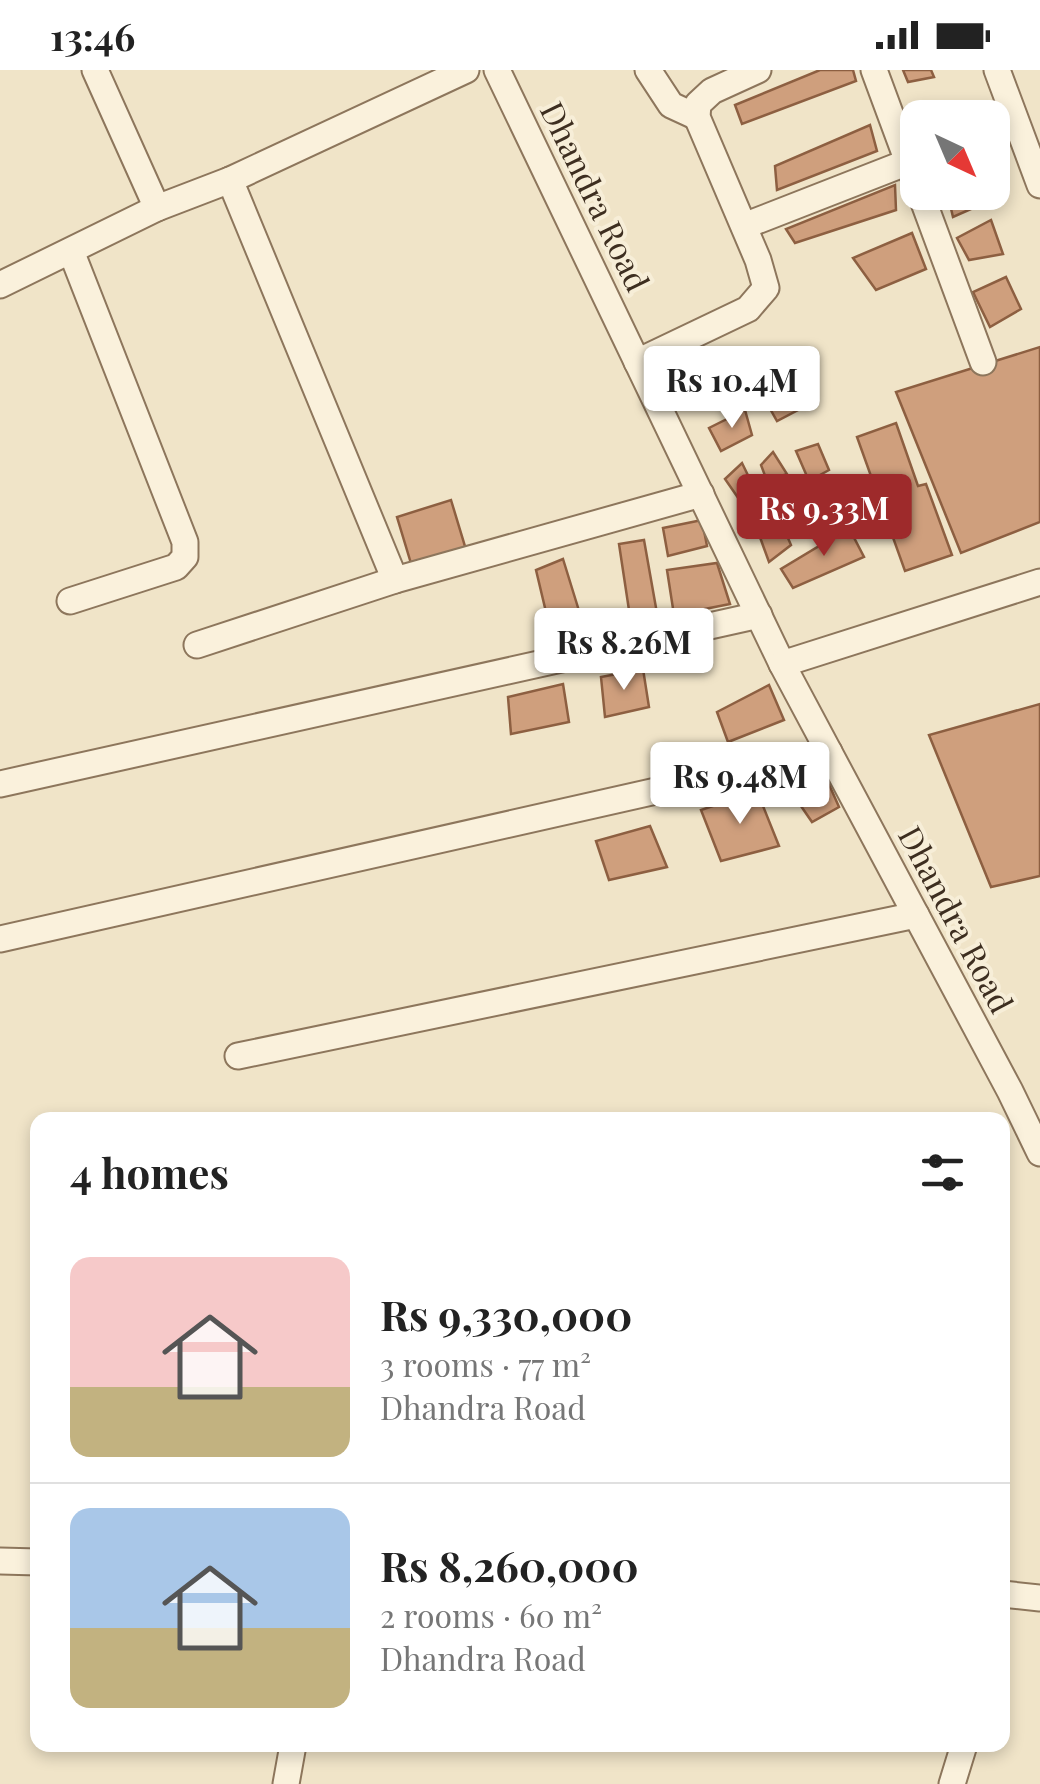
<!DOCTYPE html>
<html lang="en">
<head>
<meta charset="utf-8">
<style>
  :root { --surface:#fff; --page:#f2f2f2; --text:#222; --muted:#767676; --line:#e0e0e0; --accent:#9e2a2b }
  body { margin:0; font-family:"Playfair Display",serif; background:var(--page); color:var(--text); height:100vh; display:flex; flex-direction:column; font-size:38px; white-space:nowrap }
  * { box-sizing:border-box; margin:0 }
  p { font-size:32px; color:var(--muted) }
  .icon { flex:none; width:55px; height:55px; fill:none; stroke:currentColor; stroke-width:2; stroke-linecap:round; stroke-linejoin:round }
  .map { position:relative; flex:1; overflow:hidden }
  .panel { position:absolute; left:30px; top:1042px; width:980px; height:640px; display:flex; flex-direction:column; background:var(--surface); border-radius:20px; box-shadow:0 5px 15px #0003 }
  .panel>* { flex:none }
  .needle { width:65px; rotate:136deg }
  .fabs { position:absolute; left:900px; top:30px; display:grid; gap:20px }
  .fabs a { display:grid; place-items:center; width:110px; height:110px; border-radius:20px; background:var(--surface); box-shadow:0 5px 15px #0003; font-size:50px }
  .price { position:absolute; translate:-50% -85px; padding:0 22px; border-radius:10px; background:#fff; color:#222; font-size:32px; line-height:65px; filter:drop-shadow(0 2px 5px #0008) }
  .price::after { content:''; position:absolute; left:50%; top:60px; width:30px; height:22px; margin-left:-15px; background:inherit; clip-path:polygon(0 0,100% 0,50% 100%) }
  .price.on { background:var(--accent); color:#fff }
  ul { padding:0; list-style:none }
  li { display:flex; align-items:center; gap:30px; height:250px; padding:0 40px }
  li+li { border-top:2px solid var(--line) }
  li span { display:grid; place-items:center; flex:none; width:280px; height:200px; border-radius:20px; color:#555 }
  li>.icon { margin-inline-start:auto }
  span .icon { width:120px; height:120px; fill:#fffc; stroke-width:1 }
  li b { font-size:42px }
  h2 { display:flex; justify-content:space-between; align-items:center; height:120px; padding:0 40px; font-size:42px }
  .status { display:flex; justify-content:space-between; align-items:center; height:70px; padding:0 50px; background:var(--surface); direction:ltr }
  .status svg { height:28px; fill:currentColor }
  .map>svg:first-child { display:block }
  .building { fill:#cf9f7d; stroke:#8d5f41; stroke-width:2.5 }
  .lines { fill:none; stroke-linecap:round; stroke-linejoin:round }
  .minor-casing { stroke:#8d765c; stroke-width:29 }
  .minor { stroke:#faf1dc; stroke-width:25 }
  .labels { text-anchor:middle; stroke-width:8; stroke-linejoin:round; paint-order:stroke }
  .street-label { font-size:32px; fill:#3d2e20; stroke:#f7eed8 }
</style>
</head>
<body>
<div class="status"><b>13:46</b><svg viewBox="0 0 49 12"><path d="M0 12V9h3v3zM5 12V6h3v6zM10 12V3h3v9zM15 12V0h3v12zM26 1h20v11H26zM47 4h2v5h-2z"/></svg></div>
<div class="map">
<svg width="1040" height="1714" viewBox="0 0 1040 1714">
  <rect width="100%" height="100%" fill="#f0e4c8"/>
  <g class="building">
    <path d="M820,0H853L856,11L742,54L735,35Z"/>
    <path d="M903,0H931L934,7L908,12Z"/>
    <path d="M870,55L877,81L777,120L775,96Z"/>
    <path d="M895,115L896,140L795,173L786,159Z"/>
    <path d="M947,122H975L980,135L953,147Z"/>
    <path d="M991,150L1003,184L969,190L957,168Z"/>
    <path d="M912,163L926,199L876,220L853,188Z"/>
    <path d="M1006,207L1021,239L990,257L973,222Z"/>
    <path d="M1040,277V452L961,483L896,322Z"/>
    <path d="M787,314L800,339L777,351L764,328Z"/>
    <path d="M745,340L752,365L721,381L709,358Z"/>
    <path d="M896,353L918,416L926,414L952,485L905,501L857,367Z"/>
    <path d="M818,374L829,400L809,411L796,381Z"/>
    <path d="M773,382L787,404L767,411L761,395Z"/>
    <path d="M742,393L759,428L741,432L725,409Z"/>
    <path d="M451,430L467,483L413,500L397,447Z"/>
    <path d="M778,445L791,475L769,492L757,459Z"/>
    <path d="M702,450L707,476L668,486L663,458Z"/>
    <path d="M849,458L864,487L793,518L781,499Z"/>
    <path d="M644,470L658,549L632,560L619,474Z"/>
    <path d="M563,489L584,557L551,563L536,500Z"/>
    <path d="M717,493L730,534L674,545L667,500Z"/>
    <path d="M643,599L649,637L605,647L601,607Z"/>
    <path d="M563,614L569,652L511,664L508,627Z"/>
    <path d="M769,615L784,650L728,672L717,642Z"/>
    <path d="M1040,634V806L991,817L929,665Z"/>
    <path d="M824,703L839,737L812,752L783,710Z"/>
    <path d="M757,721L779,776L721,791L701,740Z"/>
    <path d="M650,756L667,797L609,810L596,771Z"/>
  </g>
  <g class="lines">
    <defs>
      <g id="minor">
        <path d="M95,0L157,138"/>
        <path d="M497,0L782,594L1010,1021L1040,1083"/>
        <path d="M648,0L671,35L697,47"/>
        <path d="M874,0L914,108"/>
        <path d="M997,0L1040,115"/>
        <path d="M230,110L395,510"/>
        <path d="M920,122L983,292"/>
        <path d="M744,156L908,92"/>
        <path d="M0,215L157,138L230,110L466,0"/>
        <path d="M637,292L748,239L766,218L758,190L697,47L698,34L712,21L758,0"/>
        <path d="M70,531L176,497L185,487V472L71,181"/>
        <path d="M197,575L395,510L701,424"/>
        <path d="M782,594L1040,512"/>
        <path d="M0,714L759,545"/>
        <path d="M0,869L829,682"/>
        <path d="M238,986L916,845"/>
        <path d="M0,1491L38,1492"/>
        <path d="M1002,1524L1040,1528"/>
        <path d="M286,1714L293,1675"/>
        <path d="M952,1714L964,1675"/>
      </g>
    </defs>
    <use href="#minor" class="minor-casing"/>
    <use href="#minor" class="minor"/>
  </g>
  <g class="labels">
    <g class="street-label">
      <text transform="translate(594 127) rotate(64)" y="11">Dhandra Road</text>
      <text transform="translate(955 850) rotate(62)" y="11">Dhandra Road</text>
    </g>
  </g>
</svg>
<div class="fabs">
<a><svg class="needle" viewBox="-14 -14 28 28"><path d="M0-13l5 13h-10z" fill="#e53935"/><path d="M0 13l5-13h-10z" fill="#767676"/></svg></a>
</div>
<b class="price" style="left:732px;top:361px">Rs 10.4M</b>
<b class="price on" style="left:824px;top:489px">Rs 9.33M</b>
<b class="price" style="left:624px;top:623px">Rs 8.26M</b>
<b class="price" style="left:740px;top:757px">Rs 9.48M</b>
<section class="panel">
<h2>4 homes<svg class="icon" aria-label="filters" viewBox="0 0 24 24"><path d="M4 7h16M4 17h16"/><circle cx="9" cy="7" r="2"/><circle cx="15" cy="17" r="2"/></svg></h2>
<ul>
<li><span style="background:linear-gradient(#f6c9c9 65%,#c2b280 0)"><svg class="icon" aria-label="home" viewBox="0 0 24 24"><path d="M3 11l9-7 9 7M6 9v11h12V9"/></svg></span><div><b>Rs 9,330,000</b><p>3 rooms · 77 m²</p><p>Dhandra Road</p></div></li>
<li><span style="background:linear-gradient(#a9c7e8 60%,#c2b280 0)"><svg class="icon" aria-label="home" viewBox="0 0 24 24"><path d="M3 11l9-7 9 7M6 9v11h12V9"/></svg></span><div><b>Rs 8,260,000</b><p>2 rooms · 60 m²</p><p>Dhandra Road</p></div></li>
</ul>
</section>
</div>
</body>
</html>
